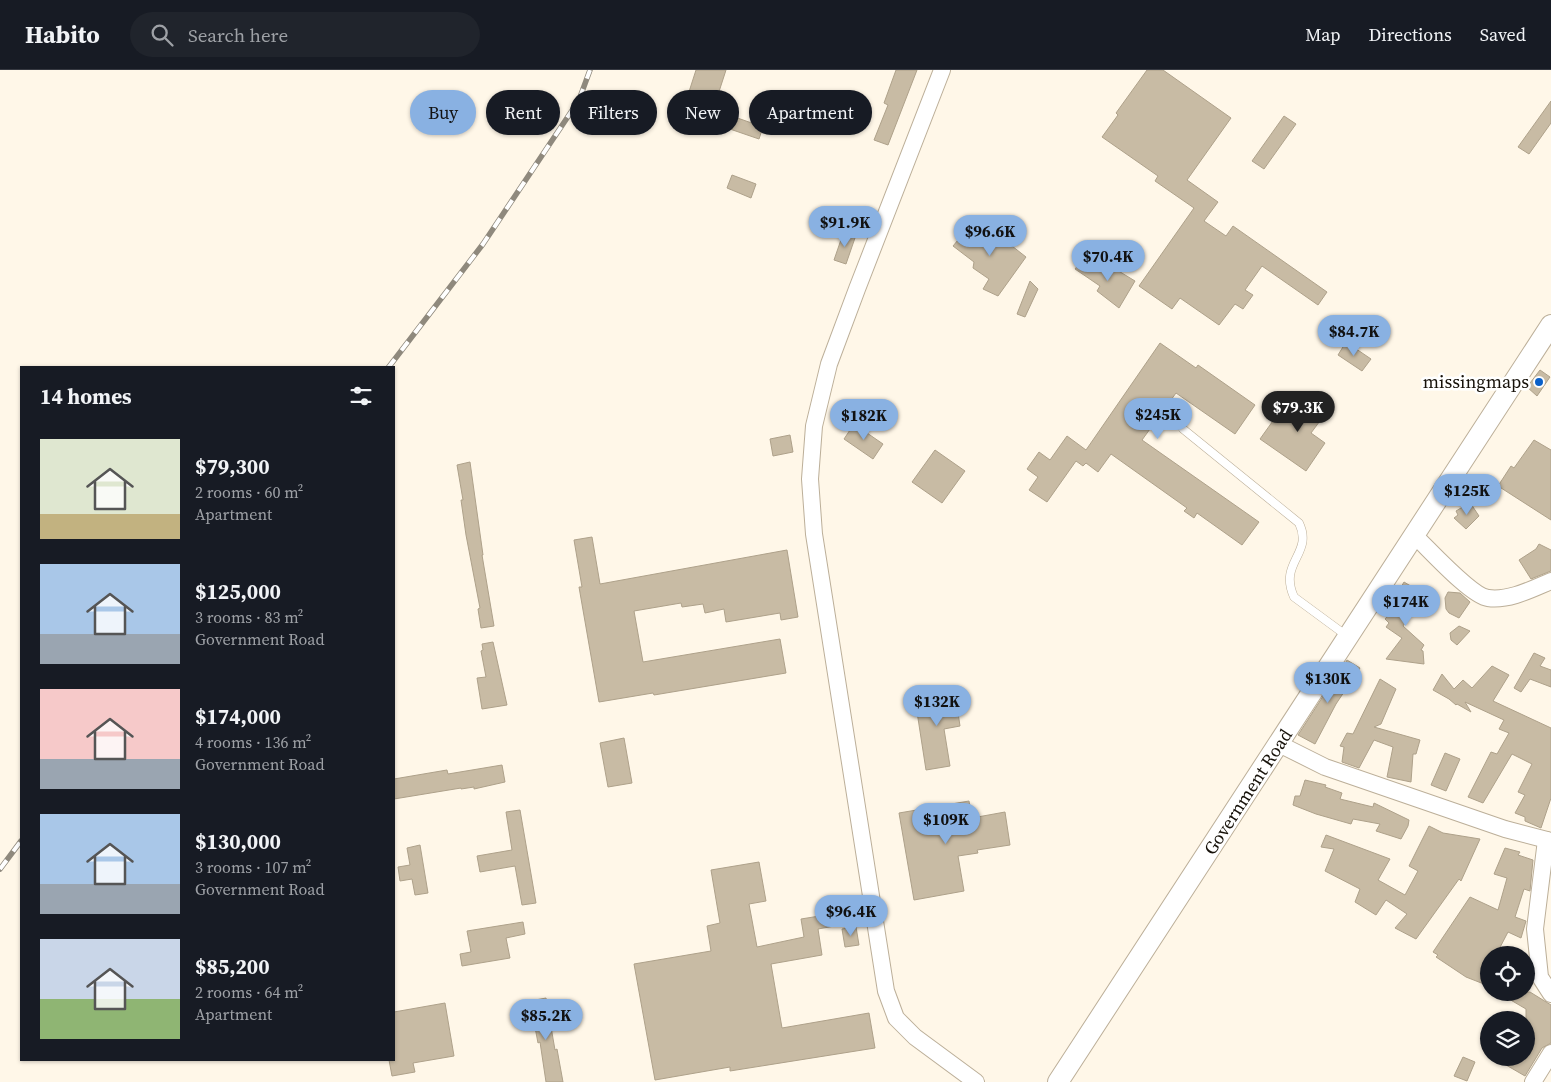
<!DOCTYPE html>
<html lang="en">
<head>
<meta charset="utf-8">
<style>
  :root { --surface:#171b24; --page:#20242c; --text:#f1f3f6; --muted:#9ea1a6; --line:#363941; --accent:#89b1e2 }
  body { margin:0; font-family:"Source Serif 4",serif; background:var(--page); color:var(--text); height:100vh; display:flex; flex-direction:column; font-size:19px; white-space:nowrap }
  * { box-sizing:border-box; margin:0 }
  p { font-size:16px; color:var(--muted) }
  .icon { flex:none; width:28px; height:28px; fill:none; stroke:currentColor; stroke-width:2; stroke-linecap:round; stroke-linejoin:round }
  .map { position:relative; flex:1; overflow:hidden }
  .sheet { position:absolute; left:20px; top:296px; width:375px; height:695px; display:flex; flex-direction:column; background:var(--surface); border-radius:0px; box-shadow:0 1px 4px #0004 }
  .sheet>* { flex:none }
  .top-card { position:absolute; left:410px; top:20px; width:475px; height:45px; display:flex; gap:10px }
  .buttons { position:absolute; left:1480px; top:876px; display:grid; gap:10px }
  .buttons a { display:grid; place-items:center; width:55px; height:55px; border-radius:50%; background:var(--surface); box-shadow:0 1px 4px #0004; font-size:25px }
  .price { position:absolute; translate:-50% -42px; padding:0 11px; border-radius:18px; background:var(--accent); color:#111; font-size:16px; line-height:32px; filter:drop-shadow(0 1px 2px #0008) }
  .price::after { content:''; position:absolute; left:50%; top:30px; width:15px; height:11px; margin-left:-8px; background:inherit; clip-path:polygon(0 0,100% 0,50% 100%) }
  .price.current { background:#222; color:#fff }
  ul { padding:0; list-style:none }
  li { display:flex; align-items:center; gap:15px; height:125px; padding:0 20px }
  li span { display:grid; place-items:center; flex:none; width:140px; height:100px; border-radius:0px; color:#555 }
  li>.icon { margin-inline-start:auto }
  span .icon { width:60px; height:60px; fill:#fffc; stroke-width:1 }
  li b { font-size:21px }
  h2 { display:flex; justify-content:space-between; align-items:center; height:60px; padding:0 20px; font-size:21px }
  .tag { padding:0 18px; border-radius:22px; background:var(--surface); box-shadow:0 1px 4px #0004; font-size:18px; line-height:45px }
  .tag.current { background:var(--accent); color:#111 }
  header { display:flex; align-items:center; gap:30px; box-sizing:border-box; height:70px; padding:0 25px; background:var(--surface); border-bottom:1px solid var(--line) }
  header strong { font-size:24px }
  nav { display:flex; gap:28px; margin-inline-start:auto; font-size:18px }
  .search { width:350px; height:45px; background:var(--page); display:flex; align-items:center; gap:12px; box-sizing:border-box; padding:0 18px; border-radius:28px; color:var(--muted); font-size:19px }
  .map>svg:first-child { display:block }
  .building { fill:#c8bba4; stroke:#aea18a }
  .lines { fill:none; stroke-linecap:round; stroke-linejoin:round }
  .service-casing { stroke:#bcaf99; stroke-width:9 }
  .minor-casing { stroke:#bcaf99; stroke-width:18 }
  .tertiary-casing { stroke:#bcaf99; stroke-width:22 }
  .service { stroke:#fff; stroke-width:8 }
  .minor { stroke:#fff; stroke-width:16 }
  .tertiary { stroke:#fff; stroke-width:20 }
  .rail-casing { stroke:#8f897d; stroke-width:5.5 }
  .rail { stroke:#fff; stroke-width:4; stroke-dasharray:11; stroke-linecap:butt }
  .poi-dot { fill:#0a60c9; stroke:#fff; stroke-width:2 }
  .labels { text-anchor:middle; stroke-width:5; stroke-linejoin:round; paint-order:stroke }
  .poi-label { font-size:18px; fill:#161109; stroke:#fff; text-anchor:end }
  .street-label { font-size:18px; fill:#161109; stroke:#fff }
</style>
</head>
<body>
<header>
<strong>Habito</strong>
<div class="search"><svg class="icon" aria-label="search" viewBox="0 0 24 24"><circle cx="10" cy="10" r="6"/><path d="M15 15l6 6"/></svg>Search here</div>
<nav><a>Map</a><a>Directions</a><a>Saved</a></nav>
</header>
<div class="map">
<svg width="1551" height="1012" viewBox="0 0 1551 1012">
  <rect width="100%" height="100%" fill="#fff7e8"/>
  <g class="building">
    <path d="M696,0H726L714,37L687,28Z"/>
    <path d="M896,0H917L888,75L874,70L888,35L884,33Z"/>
    <path d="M1147,0H1163L1231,48L1187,110L1218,132L1204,151L1226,166L1233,156L1327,222L1318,235L1262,196L1245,220L1253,225L1243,239L1235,234L1219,255L1180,228L1172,239L1139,216L1194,138L1155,111L1158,106L1102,67L1118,45L1116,43Z"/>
    <path d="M1551,31V53L1529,84L1518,77Z"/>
    <path d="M729,45L763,57L759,69L724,57Z"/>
    <path d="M1284,46L1296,54L1264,99L1252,91Z"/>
    <path d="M732,105L756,114L751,128L727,118Z"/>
    <path d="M973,152L1012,176L1026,187L998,226L983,219L989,209L973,198L974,192L953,176Z"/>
    <path d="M844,161L856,165L846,194L834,190Z"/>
    <path d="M1084,188L1107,205L1112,197L1135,211L1119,238L1097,221L1100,216L1075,199Z"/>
    <path d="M1030,211L1038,219L1025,247L1017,244Z"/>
    <path d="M1346,272L1371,289L1362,301L1338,285Z"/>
    <path d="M1160,273L1196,298L1198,295L1255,335L1235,364L1176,323L1142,370L1259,452L1242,475L1197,443L1194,448L1184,441L1187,438L1111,384L1098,402L1086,393L1083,396L1076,391L1047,432L1029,420L1038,407L1027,399L1039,382L1050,390L1067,366L1086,380Z"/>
    <path d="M1540,300L1550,307L1537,326L1527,317Z"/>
    <path d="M1311,323L1331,336L1311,363L1325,373L1306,401L1260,369L1280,341L1292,350Z"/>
    <path d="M854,354L883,374L873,389L844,369Z"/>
    <path d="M790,365L793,382L773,386L770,369Z"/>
    <path d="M1534,370L1551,380V450L1498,416L1511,396L1514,398Z"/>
    <path d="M935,380L965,401L942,433L912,412Z"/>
    <path d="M470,392L483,485H482L494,556L481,558L478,539L480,538L466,465L461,430H463L457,395Z"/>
    <path d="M1471,434L1479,446L1466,459L1454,448L1458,445L1456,441L1466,435L1469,436Z"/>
    <path d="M592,467L600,514L787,480L798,547L781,550L780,543L726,552L724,539L705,543L703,534L682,537L681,533L634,541L643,592L780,569L786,603L654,625L653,623L599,632L579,517H582L574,470Z"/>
    <path d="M1539,474L1551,480V501L1531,509L1519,490L1536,479Z"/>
    <path d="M1404,512L1424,524L1403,556L1424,575L1421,580L1423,581L1424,594L1386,589L1402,568L1386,557L1389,553L1385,549L1404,528L1397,524Z"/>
    <path d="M1448,522L1460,523L1470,532L1459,548L1449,543L1446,539L1445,528Z"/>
    <path d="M1459,556L1470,561L1457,575L1451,570L1450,563Z"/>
    <path d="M493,572L507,635L482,639L477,608L486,607L481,581L483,580L482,574Z"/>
    <path d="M1534,583L1545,588L1540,596L1551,600V617L1530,609L1521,622L1514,618Z"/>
    <path d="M1347,590L1360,598L1336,634L1315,674L1298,665L1329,617L1331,618Z"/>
    <path d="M1492,596L1509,605L1493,631L1551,658V728L1541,758L1525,751V747L1515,743L1525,725L1518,722L1532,694L1512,684L1483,733L1468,727L1491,682L1497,684L1509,663L1499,659L1504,650L1465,632L1471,642L1457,634L1456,635L1449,629L1433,620L1442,604L1454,619L1463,610L1472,618Z"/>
    <path d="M1380,609L1396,619L1381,654L1374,657L1420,670L1416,684H1413L1411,712L1387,707L1393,677L1374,670L1359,698L1342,692L1344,677L1340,676L1347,663L1353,664Z"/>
    <path d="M955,623L960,656L944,659L950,696L926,700L915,629Z"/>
    <path d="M624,668L632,713L608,717L600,673Z"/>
    <path d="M1445,683L1460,689L1446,721L1431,715Z"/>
    <path d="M502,695L505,712L474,719V717L461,719V718L394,729V709L447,700L448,704Z"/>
    <path d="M1305,710L1326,715L1325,717L1342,723L1340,729L1373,737L1374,733L1409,750L1408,756L1401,769L1376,761L1380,754L1353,749L1351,754L1316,744L1293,735L1295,726H1300Z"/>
    <path d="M969,731L972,748L1005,742L1010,775L977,780L978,783L958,786L964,821L914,830L899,743Z"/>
    <path d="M520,740L536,833L522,835L515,796L480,802L477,786L512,780L506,742Z"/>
    <path d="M1429,756L1443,763L1480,769L1461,811L1459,809L1416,869L1395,858L1407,844L1386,830L1376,845L1355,832L1360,819L1325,801L1334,779L1321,777L1326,765L1390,789L1378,810L1405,825L1418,801L1409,796Z"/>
    <path d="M420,775L428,823L415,825L412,809L400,811L398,797L410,795L407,778Z"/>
    <path d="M1505,778L1520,782L1518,785L1533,790L1530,821L1524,819L1515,847L1526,851L1521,868L1508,862L1496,885H1489V916L1466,907L1436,887L1438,885L1433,882L1470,827L1498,840L1507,808L1494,804Z"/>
    <path d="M759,792L766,831L749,834L757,877L804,867L801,849L838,843L840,855L818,859L822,885L771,894L782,958L869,943L875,978L730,1001V997L655,1010L634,894L711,881L707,856L720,853L711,800Z"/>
    <path d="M523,852L525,864L506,868L510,888L462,896L460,884L471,882L467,861Z"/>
    <path d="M856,857L859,875L845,877L842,859Z"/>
    <path d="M1497,922H1530L1551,935V973L1542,978L1525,1006L1494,988H1526V939Z"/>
    <path d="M546,928L555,980L557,979L563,1012H546L540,972L538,973L530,931Z"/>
    <path d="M445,933L454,986L413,993L415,1002L392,1006L389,990H394V942Z"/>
    <path d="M1463,987L1475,992L1467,1011L1454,1006Z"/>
  </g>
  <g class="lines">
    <defs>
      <path id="service" d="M1183,359L1299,453C1314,484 1278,492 1294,527L1347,566"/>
      <g id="minor">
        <path d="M942,0L857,219L829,294L814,356L810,409L814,464L886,921L896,948L915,967L976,1012"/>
        <path d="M1414,465C1428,478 1471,526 1488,528C1509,531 1532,519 1551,511"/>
        <path d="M1279,674L1325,697L1505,759L1551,771"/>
        <path d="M1546,770L1535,859L1540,907L1551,924"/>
        <path d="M1533,1012L1551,983"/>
      </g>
      <path id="tertiary" d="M1058,1012L1551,255"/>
    </defs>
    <use href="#service" class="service-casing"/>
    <use href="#minor" class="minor-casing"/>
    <use href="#tertiary" class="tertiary-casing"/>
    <use href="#service" class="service"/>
    <use href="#minor" class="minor"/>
    <use href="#tertiary" class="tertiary"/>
    <defs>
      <g id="rail">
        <path d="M388,298L483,174L579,30L590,0"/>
        <path d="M0,799L21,771"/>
      </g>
    </defs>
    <use href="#rail" class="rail-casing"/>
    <use href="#rail" class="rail"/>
  </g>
  <circle class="poi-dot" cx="1539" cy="312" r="5"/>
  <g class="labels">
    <g class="poi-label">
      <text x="1529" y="318">missingmaps</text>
    </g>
    <g class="street-label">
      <text transform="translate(1248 722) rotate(-57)" y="6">Government Road</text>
    </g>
  </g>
</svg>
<div class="buttons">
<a><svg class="icon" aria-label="locate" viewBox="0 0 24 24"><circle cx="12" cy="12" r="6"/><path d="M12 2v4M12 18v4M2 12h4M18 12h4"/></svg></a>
<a><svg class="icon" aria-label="layers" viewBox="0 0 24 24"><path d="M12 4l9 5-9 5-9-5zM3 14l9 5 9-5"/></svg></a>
</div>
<b class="price" style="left:845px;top:178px">$91.9K</b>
<b class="price" style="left:990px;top:187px">$96.6K</b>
<b class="price" style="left:1108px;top:212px">$70.4K</b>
<b class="price" style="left:1354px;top:287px">$84.7K</b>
<b class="price current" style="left:1298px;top:363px">$79.3K</b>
<b class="price" style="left:1158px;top:370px">$245K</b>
<b class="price" style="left:864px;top:371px">$182K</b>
<b class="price" style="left:1467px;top:446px">$125K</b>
<b class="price" style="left:1406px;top:557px">$174K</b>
<b class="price" style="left:1328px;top:634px">$130K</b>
<b class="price" style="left:937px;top:657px">$132K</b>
<b class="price" style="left:946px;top:775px">$109K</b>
<b class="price" style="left:851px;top:867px">$96.4K</b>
<b class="price" style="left:546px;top:971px">$85.2K</b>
<div class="top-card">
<a class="tag current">Buy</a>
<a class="tag">Rent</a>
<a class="tag">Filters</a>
<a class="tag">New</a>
<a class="tag">Apartment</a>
</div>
<section class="sheet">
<h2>14 homes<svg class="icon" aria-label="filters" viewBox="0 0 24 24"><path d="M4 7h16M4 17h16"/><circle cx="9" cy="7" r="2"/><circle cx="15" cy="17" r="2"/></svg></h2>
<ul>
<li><span style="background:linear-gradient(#dfe7d0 75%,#c2b280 0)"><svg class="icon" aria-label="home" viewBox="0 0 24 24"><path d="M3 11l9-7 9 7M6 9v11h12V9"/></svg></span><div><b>$79,300</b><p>2 rooms · 60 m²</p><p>Apartment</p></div></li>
<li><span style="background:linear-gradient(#a9c7e8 70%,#9aa5b1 0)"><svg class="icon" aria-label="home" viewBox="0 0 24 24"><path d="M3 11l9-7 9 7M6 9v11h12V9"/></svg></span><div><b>$125,000</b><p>3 rooms · 83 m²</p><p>Government Road</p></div></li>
<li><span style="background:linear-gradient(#f6c9c9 70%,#9aa5b1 0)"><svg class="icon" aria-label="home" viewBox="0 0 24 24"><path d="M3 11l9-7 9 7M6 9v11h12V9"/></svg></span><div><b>$174,000</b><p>4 rooms · 136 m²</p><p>Government Road</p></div></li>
<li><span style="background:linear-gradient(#a9c7e8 70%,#9aa5b1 0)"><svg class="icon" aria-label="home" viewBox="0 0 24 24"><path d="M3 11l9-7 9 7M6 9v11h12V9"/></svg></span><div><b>$130,000</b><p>3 rooms · 107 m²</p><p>Government Road</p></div></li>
<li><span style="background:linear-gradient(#c9d6e8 60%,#8fb573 0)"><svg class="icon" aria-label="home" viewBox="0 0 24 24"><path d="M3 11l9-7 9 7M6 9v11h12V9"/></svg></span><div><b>$85,200</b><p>2 rooms · 64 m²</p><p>Apartment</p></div></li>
</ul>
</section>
</div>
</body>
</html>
